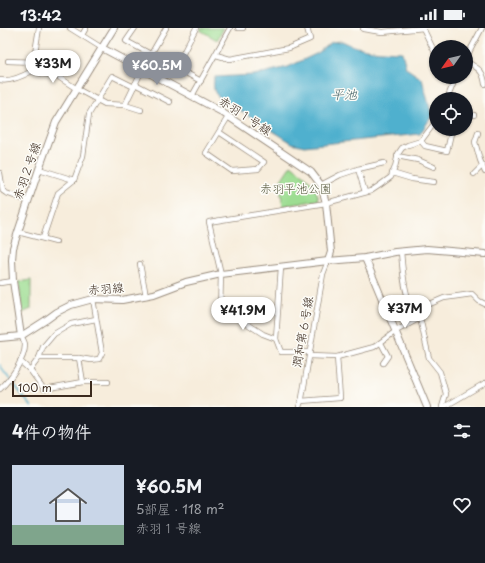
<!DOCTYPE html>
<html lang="ja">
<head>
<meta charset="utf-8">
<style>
  :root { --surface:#171b24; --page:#242831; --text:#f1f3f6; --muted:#9ea1a6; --accent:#8c9099 }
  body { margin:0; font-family:"Playpen Sans","Klee One",sans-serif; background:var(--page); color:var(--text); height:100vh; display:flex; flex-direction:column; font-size:15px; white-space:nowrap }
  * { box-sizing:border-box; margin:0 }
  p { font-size:13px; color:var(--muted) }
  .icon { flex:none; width:22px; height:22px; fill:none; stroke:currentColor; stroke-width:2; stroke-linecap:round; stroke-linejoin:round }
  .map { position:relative; height:379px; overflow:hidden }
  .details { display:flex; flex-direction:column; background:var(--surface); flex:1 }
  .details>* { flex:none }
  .needle { width:26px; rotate:236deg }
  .buttons { position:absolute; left:429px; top:12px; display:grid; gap:8px }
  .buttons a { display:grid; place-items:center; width:44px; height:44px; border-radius:50%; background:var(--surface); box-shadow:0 1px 3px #0004; font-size:20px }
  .scale { position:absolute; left:12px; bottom:10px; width:80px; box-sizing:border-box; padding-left:4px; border:2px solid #3b2a1e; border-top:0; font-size:11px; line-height:14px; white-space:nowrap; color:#3b2a1e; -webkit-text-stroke:3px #fdfcf7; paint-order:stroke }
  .price { position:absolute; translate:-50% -34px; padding:0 9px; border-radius:14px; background:#fff; color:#222; font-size:13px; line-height:26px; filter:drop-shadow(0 1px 2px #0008) }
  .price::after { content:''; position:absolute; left:50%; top:24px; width:12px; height:9px; margin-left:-6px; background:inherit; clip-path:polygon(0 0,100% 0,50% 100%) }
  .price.current { background:var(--accent); color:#fff }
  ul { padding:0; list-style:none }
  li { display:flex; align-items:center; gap:12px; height:100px; padding:0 12px }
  li span { display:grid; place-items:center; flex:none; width:112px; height:80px; border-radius:0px; color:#555 }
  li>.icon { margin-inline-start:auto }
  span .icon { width:48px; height:48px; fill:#fffc; stroke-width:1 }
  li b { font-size:17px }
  h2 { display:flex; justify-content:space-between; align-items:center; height:48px; padding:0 12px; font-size:17px }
  .status { display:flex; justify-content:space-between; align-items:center; height:28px; padding:0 20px; background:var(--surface); direction:ltr }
  .status svg { height:11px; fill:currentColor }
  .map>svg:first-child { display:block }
  .green { fill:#9ddd92; stroke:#6c8458 }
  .water { fill:#4fb0ce; stroke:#456d76 }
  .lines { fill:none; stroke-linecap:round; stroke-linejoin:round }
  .stream { stroke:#4fb0ce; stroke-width:1.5 }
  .minor-casing { stroke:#998c7d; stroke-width:6 }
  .tertiary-casing { stroke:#998c7d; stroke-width:8 }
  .minor { stroke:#fff; stroke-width:4.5 }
  .tertiary { stroke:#fff; stroke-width:6 }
  .labels { text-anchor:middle; stroke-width:3; stroke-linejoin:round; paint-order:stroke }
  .street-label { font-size:12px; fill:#3b2a1e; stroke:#fdfcf7 }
  .park-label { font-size:12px; fill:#54573b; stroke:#fdfcf7 }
  .water-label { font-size:13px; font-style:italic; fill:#436064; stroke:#fdfcf7 }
</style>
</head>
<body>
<div class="status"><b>13:42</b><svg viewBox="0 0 49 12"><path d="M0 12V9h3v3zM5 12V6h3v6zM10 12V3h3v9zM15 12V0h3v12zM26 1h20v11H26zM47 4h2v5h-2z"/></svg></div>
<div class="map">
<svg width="485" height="379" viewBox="0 0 485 379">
  <rect width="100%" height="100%" fill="#fdfcf7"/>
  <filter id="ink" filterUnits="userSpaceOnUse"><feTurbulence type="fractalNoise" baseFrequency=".025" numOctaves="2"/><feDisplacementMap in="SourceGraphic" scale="8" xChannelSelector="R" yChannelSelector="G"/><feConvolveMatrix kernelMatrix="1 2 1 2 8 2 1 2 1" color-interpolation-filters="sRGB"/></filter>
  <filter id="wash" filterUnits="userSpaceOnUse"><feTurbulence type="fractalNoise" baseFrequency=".012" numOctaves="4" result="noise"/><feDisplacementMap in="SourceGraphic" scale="16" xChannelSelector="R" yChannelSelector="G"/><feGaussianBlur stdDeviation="0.9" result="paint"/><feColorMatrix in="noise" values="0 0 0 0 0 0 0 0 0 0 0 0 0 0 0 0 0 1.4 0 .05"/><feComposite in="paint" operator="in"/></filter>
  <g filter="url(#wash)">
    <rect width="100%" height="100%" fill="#f7eddc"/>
    <g class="green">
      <path d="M201,0H224L217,12L200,2Z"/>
      <path d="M291,137C305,148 315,154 319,172L283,178L279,155Z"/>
      <path d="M31,252V281L22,285L19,254Z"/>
    </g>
    <path class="water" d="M342,13C361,23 381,23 402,24L406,40L422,51L432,88L420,106L304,118L292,115L219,69C212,64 214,57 214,49L254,47L288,39L318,25L326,18L332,14Z"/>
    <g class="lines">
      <path class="stream" d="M0,337L4,344L32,379"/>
    </g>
  </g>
  <g filter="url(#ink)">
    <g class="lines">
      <defs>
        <g id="minor">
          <path d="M70,0L102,20"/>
          <path d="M135,0L126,13L201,53"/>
          <path d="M238,0H243"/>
          <path d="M423,0L436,27"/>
          <path d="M363,1L382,4L424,0"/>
          <path d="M82,7L86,0"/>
          <path d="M216,27L230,31L289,20L310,11L307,0"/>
          <path d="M466,30L482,0"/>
          <path d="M8,33L34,34"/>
          <path d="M466,33C478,41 483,41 485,56"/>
          <path d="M176,39L196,0"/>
          <path d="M32,43L57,48L77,61L105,76L125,77L141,82"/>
          <path d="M448,49L455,52"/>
          <path d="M0,52C10,54 23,48 32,43L39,0"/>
          <path d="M135,56L170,74"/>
          <path d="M192,68L230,0"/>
          <path d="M447,71L456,49"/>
          <path d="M125,77L142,42L166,0"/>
          <path d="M466,86L474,87"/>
          <path d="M219,104L264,134L258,141L232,143L206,125L228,89"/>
          <path d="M478,105L475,114L480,132L485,144"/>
          <path d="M421,113L425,118L447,123L452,101"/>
          <path d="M397,128L418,132L434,139"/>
          <path d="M39,141L74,152"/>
          <path d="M358,141L365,164"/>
          <path d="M0,145L3,163L6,165L28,173"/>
          <path d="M392,145L412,151L434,154"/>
          <path d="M474,146L483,137"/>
          <path d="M321,157L340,147L358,141L384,135"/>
          <path d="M18,204L56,214"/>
          <path d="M43,210L58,165L74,152L83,128L89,86L112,48L134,59"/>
          <path d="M401,223C402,236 404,269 412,277C414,279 416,280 418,281L429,330L440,344L446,366L442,379"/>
          <path d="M140,236L146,268"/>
          <path d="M0,255L13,253"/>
          <path d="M418,281L444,270L472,266L479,273L485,276"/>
          <path d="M276,311L281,239"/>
          <path d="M381,315L388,328L383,335"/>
          <path d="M309,324H281L276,311L263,306L249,297L237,282L220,283L221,246L209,194L326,175L371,163L380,157L391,149L395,139L398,126L402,120L408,117L421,113L436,93"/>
          <path d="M309,328L337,329L374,319L396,303L420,290"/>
          <path d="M39,330H79L91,332L99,331L102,325L93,271"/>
          <path d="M20,333L30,342L44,361L83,354L79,330"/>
          <path d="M30,342L39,330L43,319L54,306L71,296L96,291"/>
          <path d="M83,354H108"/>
          <path d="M0,361C10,352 25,331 25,317C25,314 23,311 21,308"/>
          <path d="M301,373L340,370L337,329"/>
          <path d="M299,379L302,370L323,246L328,233"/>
          <path d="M444,379L485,355"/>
        </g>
        <g id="tertiary">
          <path d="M102,20L220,83L311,144L321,157L326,175L331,224L328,233"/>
          <path d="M365,230L427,379"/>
          <path d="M21,308L13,253L12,232L13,220L18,204L39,141L56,94L114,0"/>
          <path d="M0,310L21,308L46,292L57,284L71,277L93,271L122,272L154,266L186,254L221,246L328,233L365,230L395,224L427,221L485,226"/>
        </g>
      </defs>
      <use href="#minor" class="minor-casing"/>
      <use href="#tertiary" class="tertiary-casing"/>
      <use href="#minor" class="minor"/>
      <use href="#tertiary" class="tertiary"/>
    </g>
  </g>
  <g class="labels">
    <g class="street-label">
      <text transform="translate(245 88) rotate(33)" y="4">赤羽１号線</text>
      <text transform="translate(27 143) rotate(-71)" y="4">赤羽２号線</text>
      <text transform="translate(106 261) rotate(-4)" y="4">赤羽線</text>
      <text transform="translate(303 304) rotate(-80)" y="4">潤和第６号線</text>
    </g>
    <g class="park-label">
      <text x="296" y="165">赤羽平池公園</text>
    </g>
    <g class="water-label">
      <text x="344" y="71">平池</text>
    </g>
  </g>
</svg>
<div class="buttons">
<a><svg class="needle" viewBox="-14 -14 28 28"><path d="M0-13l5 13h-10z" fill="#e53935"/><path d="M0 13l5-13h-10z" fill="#9ea1a6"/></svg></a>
<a><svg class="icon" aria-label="locate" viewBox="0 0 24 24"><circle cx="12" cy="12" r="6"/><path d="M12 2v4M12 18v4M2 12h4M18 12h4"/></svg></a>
</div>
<div class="scale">100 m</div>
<b class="price" style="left:53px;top:56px">¥33M</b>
<b class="price current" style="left:157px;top:58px">¥60.5M</b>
<b class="price" style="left:405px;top:301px">¥37M</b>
<b class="price" style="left:243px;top:303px">¥41.9M</b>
</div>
<section class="details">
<h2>4件の物件<svg class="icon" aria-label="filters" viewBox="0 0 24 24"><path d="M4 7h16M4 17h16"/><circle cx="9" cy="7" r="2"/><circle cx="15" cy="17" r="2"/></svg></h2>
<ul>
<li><span style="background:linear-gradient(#c9d6e8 75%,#7fa58c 0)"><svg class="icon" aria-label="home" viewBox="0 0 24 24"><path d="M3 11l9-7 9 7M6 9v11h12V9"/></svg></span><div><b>¥60.5M</b><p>5部屋 · 118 m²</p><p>赤羽１号線</p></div><svg class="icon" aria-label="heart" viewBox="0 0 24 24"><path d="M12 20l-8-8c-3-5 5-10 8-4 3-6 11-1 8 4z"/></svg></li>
</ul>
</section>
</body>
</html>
